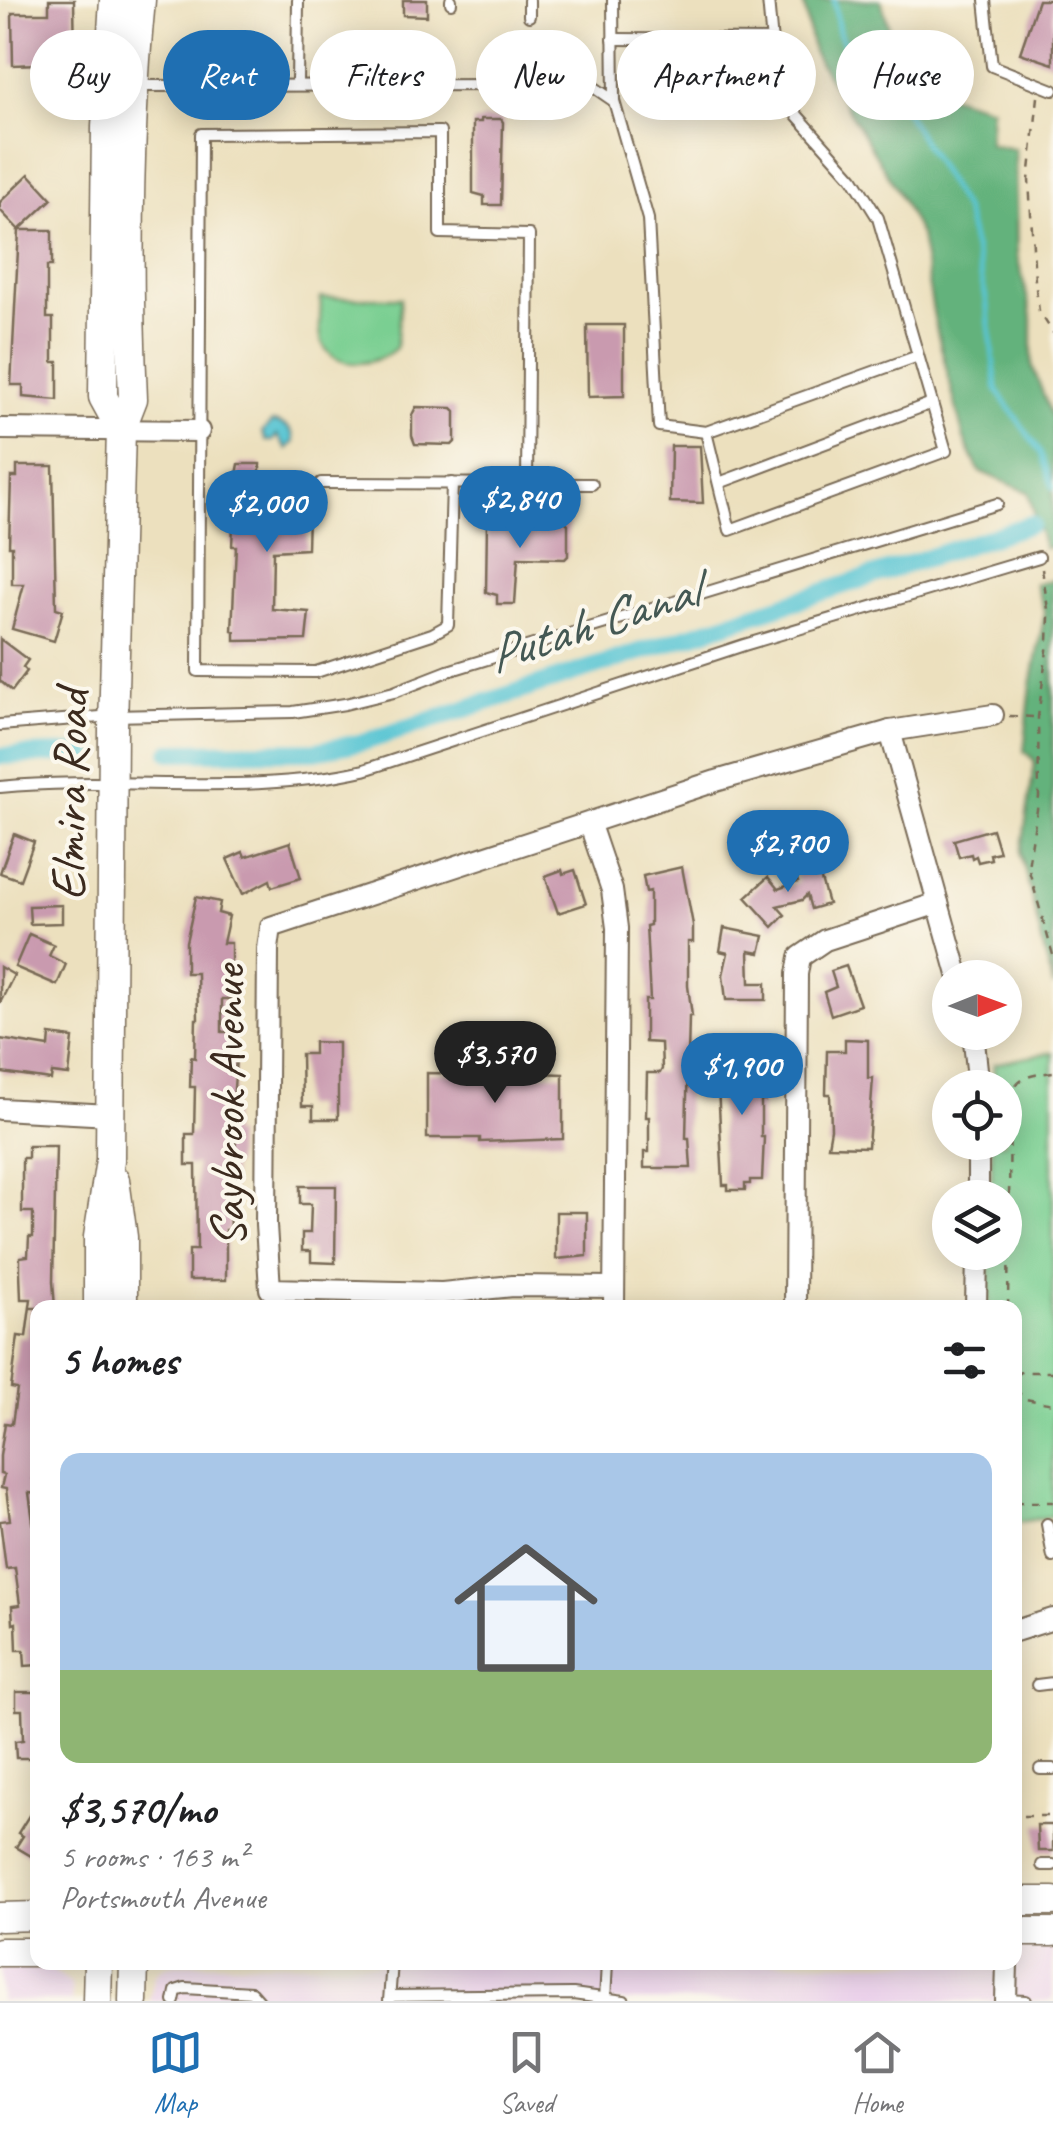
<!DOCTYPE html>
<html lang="en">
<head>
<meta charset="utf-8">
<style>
  :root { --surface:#fff; --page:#f2f2f2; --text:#202124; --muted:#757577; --line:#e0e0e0; --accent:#1f6fb2 }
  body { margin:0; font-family:Caveat,sans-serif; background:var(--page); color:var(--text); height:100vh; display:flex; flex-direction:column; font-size:38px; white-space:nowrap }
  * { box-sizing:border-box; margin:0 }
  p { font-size:32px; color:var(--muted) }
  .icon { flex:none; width:55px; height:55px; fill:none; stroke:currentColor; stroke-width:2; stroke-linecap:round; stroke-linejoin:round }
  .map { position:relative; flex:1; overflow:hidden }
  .drawer { position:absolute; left:30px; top:1300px; width:992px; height:670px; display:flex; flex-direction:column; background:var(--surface); border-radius:20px; box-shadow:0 5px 25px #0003 }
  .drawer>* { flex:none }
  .top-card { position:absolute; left:30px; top:30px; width:995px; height:90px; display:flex; gap:20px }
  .needle { width:65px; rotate:89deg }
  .buttons { position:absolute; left:932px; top:960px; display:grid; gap:20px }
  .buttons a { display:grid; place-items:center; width:90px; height:90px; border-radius:50%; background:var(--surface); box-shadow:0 5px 25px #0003; font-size:50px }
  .price { position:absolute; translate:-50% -85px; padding:0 22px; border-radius:35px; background:var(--accent); color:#fff; font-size:32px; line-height:65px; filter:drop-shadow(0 2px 5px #0008) }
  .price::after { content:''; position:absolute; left:50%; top:60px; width:30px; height:22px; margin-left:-15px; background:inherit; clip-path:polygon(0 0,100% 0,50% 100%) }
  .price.current { background:#222; color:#fff }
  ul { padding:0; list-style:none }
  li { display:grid; align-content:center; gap:20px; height:530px; padding:0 30px }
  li+li { border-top:2px solid var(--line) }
  li span { display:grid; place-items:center; height:310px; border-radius:20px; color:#555 }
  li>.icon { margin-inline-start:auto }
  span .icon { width:180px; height:180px; fill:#fffc; stroke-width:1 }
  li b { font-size:42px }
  h2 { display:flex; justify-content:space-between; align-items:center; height:120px; padding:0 30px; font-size:42px }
  .tag { padding:0 35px; border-radius:45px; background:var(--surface); box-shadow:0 5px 25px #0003; font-size:35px; line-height:90px }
  .tag.current { background:var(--accent); color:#fff }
  .tab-bar { display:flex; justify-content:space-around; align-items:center; height:140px; border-top:2px solid var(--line); background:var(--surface); font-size:28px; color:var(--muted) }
  .tab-bar a { display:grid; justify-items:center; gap:5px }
  .tab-bar .current { color:var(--accent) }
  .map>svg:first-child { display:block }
  .built { fill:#ebd1eb }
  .green { fill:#7acf92; stroke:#5a7c58; stroke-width:2.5 }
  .forest { fill:#63b27c; stroke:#4f6e4d; stroke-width:2.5 }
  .water { fill:#59c5d3; stroke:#4a7878; stroke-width:2.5 }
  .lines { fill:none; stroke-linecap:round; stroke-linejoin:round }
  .stream { stroke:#59c5d3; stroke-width:5 }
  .canal { stroke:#59c5d3; stroke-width:18 }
  .building { fill:#c99aaf }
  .service-casing { stroke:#796a56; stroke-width:14 }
  .minor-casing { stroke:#796a56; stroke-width:24 }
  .secondary-casing { stroke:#796a56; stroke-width:31 }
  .path { stroke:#796a56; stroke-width:2.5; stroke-dasharray:8 8; stroke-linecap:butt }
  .service { stroke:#fff; stroke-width:10 }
  .minor { stroke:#fff; stroke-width:20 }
  .secondary { stroke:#fff; stroke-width:28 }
  .labels { text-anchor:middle; stroke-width:8; stroke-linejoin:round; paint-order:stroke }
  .street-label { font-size:50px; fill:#3b2a1e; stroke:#fbf7ec }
  .water-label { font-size:52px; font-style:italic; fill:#445854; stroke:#fbf7ec }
</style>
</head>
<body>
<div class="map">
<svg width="1053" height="2001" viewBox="0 0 1053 2001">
  <rect width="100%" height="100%" fill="#fbf7ec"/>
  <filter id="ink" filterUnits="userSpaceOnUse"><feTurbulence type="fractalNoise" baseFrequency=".01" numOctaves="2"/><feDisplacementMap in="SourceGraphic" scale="20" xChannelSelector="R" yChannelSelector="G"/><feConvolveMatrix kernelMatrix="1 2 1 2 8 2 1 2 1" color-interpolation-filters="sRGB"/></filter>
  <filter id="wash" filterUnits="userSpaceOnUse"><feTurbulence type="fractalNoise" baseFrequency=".0048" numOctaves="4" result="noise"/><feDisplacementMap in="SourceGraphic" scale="40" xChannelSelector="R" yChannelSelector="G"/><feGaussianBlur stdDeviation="2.25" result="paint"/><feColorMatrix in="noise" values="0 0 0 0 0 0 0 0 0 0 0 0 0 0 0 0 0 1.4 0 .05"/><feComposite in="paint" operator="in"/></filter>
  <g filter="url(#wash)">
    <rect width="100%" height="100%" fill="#ece0be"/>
    <g class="built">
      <path d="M1015,1948L1053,1949V2001H149L155,1976L163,1968L178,1964L1015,1962Z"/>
      <path d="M0,1969H51L71,1984L72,2001H0Z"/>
    </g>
    <g class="green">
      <path d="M321,298H401L396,348C378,365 339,372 324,346C317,334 321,312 321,298Z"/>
      <path d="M1053,1052V1516L1015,1523V1308L989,1307L990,1253L1005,1252V1198L991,1197L992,1143L1005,1142V1088L993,1087L994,1064Z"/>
    </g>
    <g class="forest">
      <path d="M803,0H881L892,37L925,88L991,108L989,144L1015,149L1017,255L1032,317V365L1053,420V546L1044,548L1028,492L979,471L964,439L935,323L920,235L897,190L813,52Z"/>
      <path d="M1053,580V987L1021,854L1035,761L1024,751L1031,685L1045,613L1035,584Z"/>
    </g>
    <path class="water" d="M272,422C285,424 294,428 294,442L287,449L277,435L273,441H266L262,432Z"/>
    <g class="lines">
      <path class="stream" d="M834,0L839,32L863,88L903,108L965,211L986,298L997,390L1041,453L1053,488"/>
      <g class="canal">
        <path d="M170,752L315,751L364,742L1031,524"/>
        <path d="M0,756L85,753"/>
      </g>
    </g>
    <g id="blocks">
      <g class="building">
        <path d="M49,0H74L75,59H66V70L39,71L38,64L13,65L12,13H49Z"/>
        <path d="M403,0H427V16L403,15Z"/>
        <path d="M1038,0H1053V64L1020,53Z"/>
        <path d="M481,119H501L503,122L501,205H484V196L473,193V122H481Z"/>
        <path d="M29,174L52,199L19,230H52V266H47V318H53V362H58V400L23,397V385H11L19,230L0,210V202Z"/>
        <path d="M587,325H624V396L588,397Z"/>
        <path d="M416,407L452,408L455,411V442L452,445L415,444L412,436V415Z"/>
        <path d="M671,446H700L703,503L670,502Z"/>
        <path d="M239,464H260V481L309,479L307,549L273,551L272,609L309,612L306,640L235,641V632L232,631L236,546H232L233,526H236V517L248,518L247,494H239V485H235Z"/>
        <path d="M17,466H53L56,608L63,610L54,641L12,629L24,584H12V546H9L11,477H17Z"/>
        <path d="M495,518L565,521L568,524V556L565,559L518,558L515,604H497V595L486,592L487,521H495Z"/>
        <path d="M0,639L28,660L23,667L27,671L12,691L0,681Z"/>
        <path d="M992,829L999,852L990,854L991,859L978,862L976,856L972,858L971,854L959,857L954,840Z"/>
        <path d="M14,834L34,842L20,880L0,873Z"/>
        <path d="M290,842L301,878L272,887L270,880L243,894L227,859L243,852L245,857Z"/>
        <path d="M817,866L828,904L811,909L807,895L802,900L777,906L785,915L773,927L746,897L768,877L778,889L798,882L795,874Z"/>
        <path d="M682,867L693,925V942H688V986L692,1016H689L686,1138H689L691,1168H644V1152H649V1117H646L647,1073H660L662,1069L661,1043L645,1042V1000H650L646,926L650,925V891L646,892L643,876Z"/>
        <path d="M562,870L563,874L575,870L586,904L558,913L545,876Z"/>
        <path d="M196,897L220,902L218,913L229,916L223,943H231V999H222V1032H233L232,1058H236L231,1134H236L235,1165H232V1203H229L230,1230H226V1280H189V1250H197L196,1165H186V1134H194L195,1087H190L191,1057L195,1058L196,1019H198L197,973H186V942Z"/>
        <path d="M62,905V923L30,924L29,906Z"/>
        <path d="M724,928L764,936L760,953L749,951L750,983H766V1000H726L723,975L728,953L720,951Z"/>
        <path d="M29,934L54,945L49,956L66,964L57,985L15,967Z"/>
        <path d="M846,966L860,1005L831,1015L824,992L836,987L831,971Z"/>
        <path d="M0,967L14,975L0,1003Z"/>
        <path d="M50,1035L73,1038L69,1075L52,1073L51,1080L2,1073L0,1039L49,1047Z"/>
        <path d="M845,1039L868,1040V1078H873L868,1147L828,1146L831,1129L830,1094H826L827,1051H845Z"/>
        <path d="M314,1042L338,1043V1119H313V1106H302L301,1054H314Z"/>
        <path d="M725,1046H748L750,1059L766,1060L765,1101H761V1137H764L762,1180H750V1184H745V1190H728V1185H723L718,1086H723Z"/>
        <path d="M480,1071L563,1074V1139L480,1142V1138H427V1073L480,1074Z"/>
        <path d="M28,1146H56L53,1281L55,1308H30H38V1425L33,1479L38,1480V1494L29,1493L38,1557V1665L25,1666L24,1650H17L16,1623L13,1624L12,1606L20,1605L15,1568L6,1569L0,1521L10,1520L6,1489L1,1488L4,1475L0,1474V1456L5,1423L12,1424L17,1389L11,1388L18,1336L26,1337L31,1299H21L20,1272V1257L28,1256L29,1237H33V1212H22V1158H28Z"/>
        <path d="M300,1186H336L335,1263L311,1262V1251H302V1233H310L311,1204H300Z"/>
        <path d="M556,1212H587V1256L556,1259Z"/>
        <path d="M16,1692H38V1758H16L15,1741L23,1740L22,1710H16Z"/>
        <path d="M38,1801V1860L16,1847L23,1836L18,1833Z"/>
        <path d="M1037,1825H1053V1851H1038Z"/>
      </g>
    </g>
  </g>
  <g filter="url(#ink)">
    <use href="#blocks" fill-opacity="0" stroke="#796a56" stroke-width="2.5"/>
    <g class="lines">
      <defs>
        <g id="service">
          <path d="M529,0V16"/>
          <path d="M613,0L614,101"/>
          <path d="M768,0L774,64L788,105L853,178L878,218L946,451L730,530L706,432L918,356"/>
          <path d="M985,0L992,66L1053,90"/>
          <path d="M451,3V0"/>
          <path d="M613,39L771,40"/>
          <path d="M297,85L298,0"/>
          <path d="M137,86L568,85L595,88L614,101L648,219L659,426L706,432"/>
          <path d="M321,483L592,484"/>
          <path d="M452,483L448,625L432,634L316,672L198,671L201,134L440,132V233L529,235L527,483"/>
          <path d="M719,483L932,403"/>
          <path d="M0,725L113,716L293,712L345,704L394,692L448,671L997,504"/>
          <path d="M0,787C120,775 246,797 364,770L744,645L1039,557"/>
          <path d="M1047,1524L1053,1557"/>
          <path d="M1037,1685L1053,1683"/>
          <path d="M1040,1769H1053"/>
          <path d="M1042,1865H1053"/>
          <path d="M390,1996L573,1994L624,2001"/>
          <path d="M1006,2000L1026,2001"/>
          <path d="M174,2001L176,1991L185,1988L251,1992L259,2001"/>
          <path d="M389,2001L392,1962"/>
          <path d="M605,2001L607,1962"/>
        </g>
        <g id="minor">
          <path d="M0,429L199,431"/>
          <path d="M890,731L959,978"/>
          <path d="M590,825L612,890L617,928L614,1308"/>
          <path d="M973,1032L979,1088"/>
          <path d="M0,1109L110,1115"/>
          <path d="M978,1198V1142"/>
          <path d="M614,1287L513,1286L442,1293L270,1289L266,1225L268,949L271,927L716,781L890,731L993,715"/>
          <path d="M795,1308L797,974L800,957L825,940L938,903"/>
          <path d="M976,1308L977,1252"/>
          <path d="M1015,1631L1053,1619"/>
          <path d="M1006,2001L1007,1962"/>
        </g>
        <g id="secondary">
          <path d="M114,0L106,127L103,397L121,430"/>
          <path d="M115,1180L123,1237V1308"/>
          <path d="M98,1308V1237L110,1160L113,728L121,430L133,399C127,265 128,133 141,0"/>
          <path d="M1015,1901H1053"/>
          <path d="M0,1917L38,1916"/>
          <path d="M1015,1932H1053"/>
          <path d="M0,1952H38"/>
          <path d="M97,2001L98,1962"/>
          <path d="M133,2001L134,1962"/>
        </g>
      </defs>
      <use href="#service" class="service-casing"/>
      <use href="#minor" class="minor-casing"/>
      <use href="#secondary" class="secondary-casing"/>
      <g class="path">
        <path d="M1038,97L1029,180L1035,281L1039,311L1053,333"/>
        <path d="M1042,569L1049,616L1048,643L1038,717L1039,797L1028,867L1053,955"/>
        <path d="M1009,716L1036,717"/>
        <path d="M1008,1308L1010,1099C1016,1076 1031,1075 1053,1072"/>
        <path d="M1015,1376L1020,1372H1053"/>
        <path d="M1015,1389L1025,1399L1053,1404"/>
        <path d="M1015,1502H1053"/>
        <path d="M1023,1816H1053"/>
      </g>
      <use href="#service" class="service"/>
      <use href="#minor" class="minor"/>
      <use href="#secondary" class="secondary"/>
    </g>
  </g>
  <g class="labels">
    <g class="street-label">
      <text transform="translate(68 795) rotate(-89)" y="18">Elmira Road</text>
      <text transform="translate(226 1106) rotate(-90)" y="18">Saybrook Avenue</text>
    </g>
    <g class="water-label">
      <text transform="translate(592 622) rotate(-18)" y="18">Putah Canal</text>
    </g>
  </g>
</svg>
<div class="buttons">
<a><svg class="needle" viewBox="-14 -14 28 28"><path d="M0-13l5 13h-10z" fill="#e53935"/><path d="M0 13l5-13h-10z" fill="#757577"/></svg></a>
<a><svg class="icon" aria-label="locate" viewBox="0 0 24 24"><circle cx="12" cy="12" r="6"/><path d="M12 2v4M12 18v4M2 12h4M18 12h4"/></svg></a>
<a><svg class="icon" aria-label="layers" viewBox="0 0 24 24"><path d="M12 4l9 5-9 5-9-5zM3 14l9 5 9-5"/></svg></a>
</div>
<b class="price" style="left:520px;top:551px">$2,840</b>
<b class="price" style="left:267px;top:555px">$2,000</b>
<b class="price" style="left:788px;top:895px">$2,700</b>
<b class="price current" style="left:495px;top:1106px">$3,570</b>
<b class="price" style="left:742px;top:1118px">$1,900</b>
<div class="top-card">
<a class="tag">Buy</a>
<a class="tag current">Rent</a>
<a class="tag">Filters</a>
<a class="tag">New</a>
<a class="tag">Apartment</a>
<a class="tag">House</a>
</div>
<section class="drawer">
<h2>5 homes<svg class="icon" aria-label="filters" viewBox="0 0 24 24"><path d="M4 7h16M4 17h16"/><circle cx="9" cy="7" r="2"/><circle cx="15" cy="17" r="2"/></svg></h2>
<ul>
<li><span style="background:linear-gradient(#a9c7e8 70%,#8fb573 0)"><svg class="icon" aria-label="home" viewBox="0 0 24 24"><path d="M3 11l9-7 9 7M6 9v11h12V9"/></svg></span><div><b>$3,570/mo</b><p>5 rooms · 163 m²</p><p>Portsmouth Avenue</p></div></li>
</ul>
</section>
</div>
<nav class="tab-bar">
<a class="current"><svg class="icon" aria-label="map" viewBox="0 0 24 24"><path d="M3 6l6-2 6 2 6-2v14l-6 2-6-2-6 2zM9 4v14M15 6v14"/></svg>Map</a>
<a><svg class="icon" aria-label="saved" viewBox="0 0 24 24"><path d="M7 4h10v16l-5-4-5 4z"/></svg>Saved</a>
<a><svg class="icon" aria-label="home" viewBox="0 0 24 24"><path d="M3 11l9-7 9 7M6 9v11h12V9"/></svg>Home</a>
</nav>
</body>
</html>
